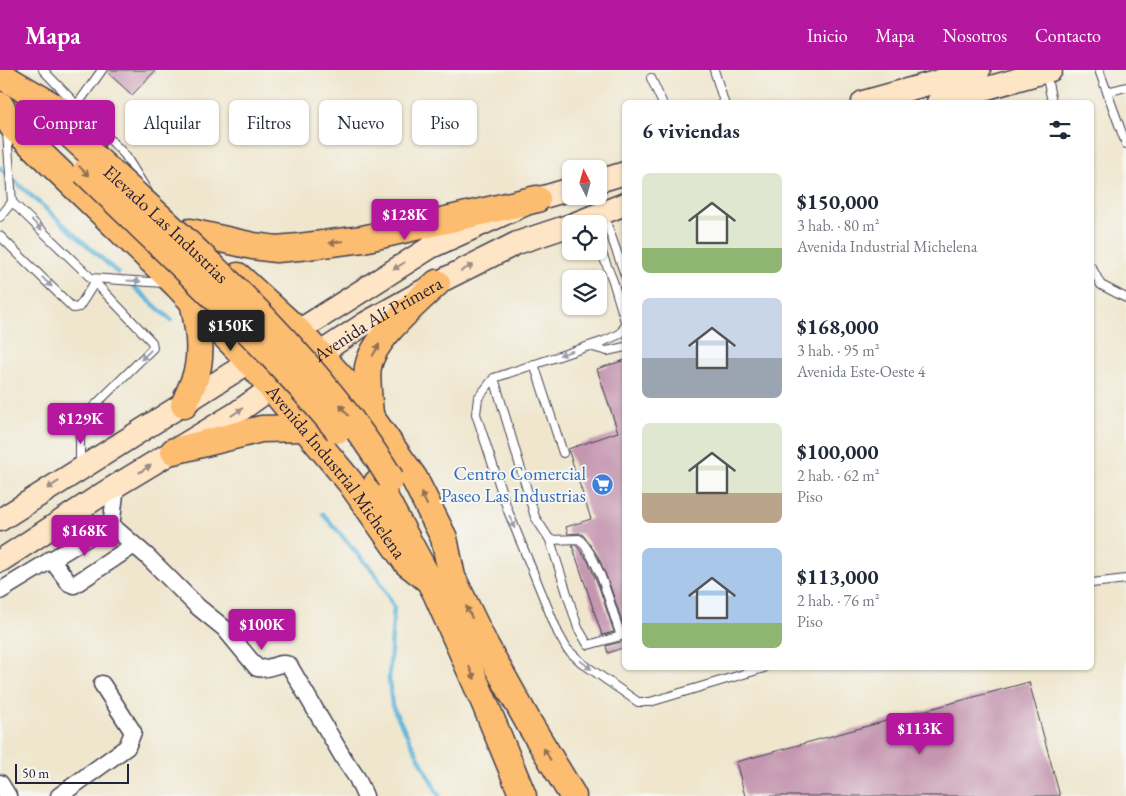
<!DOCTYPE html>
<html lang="es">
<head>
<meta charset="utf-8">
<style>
  :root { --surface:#fff; --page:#f2f2f3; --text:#1f2937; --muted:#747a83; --accent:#b5179e }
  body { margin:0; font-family:"EB Garamond",serif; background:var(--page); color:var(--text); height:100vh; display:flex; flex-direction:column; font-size:19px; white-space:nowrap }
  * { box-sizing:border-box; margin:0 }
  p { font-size:16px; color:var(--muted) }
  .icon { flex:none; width:28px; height:28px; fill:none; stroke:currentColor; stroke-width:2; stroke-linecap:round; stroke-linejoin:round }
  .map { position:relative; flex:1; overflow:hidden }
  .panel { position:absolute; left:622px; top:30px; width:472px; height:570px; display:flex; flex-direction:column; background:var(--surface); border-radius:8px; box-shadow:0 1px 4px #0004 }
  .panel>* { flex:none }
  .guide { position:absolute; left:15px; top:30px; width:475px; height:45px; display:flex; gap:10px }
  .needle { width:32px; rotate:354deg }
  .tools { position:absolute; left:562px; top:90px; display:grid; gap:10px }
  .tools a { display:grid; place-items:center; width:45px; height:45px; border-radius:8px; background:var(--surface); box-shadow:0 1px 4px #0004; font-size:25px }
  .scale { position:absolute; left:15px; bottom:12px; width:114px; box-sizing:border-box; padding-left:5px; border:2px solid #22223b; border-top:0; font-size:14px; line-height:18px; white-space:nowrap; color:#22223b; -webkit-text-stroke:4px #f6f6f2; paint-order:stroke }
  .price { position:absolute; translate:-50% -42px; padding:0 11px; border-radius:5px; background:var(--accent); color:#fff; font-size:16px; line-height:32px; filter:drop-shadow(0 1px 2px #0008) }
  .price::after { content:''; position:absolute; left:50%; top:30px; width:15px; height:11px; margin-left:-8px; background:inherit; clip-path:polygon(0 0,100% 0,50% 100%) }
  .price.active { background:#222; color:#fff }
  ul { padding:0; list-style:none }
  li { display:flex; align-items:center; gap:15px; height:125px; padding:0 20px }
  li span { display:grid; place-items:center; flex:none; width:140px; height:100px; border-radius:8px; color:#555 }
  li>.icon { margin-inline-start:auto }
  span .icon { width:60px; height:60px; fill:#fffc; stroke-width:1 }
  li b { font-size:21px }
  h2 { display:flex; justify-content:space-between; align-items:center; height:60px; padding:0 20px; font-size:21px }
  .tag { padding:0 18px; border-radius:8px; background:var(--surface); box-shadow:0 1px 4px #0004; font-size:18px; line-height:45px }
  .tag.active { background:var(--accent); color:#fff }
  header { display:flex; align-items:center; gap:30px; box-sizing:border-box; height:70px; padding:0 25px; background:var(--accent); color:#fff }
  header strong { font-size:24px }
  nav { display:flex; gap:28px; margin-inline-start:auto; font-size:18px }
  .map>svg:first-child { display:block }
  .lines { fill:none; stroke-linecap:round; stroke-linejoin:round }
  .stream { stroke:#5cb4d9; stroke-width:4.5 }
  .building { fill:#c596b0 }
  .lane-casing { stroke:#413f51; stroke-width:10 }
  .street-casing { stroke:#413f51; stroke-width:19 }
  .secondary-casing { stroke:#413f51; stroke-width:25 }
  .primary-casing { stroke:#413f51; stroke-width:29 }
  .lane { stroke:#fff; stroke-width:8 }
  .street { stroke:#fff; stroke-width:16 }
  .secondary { stroke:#fee5c5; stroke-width:22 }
  .primary { stroke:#fcbd6f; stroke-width:26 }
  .primary-bridge-casing { stroke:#413f51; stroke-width:29; stroke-linecap:butt }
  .primary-bridge { stroke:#fcbd6f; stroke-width:26 }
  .oneway { fill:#8f7055 }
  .oneway2 { fill:#9c9ca7 }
  .oneway3 { fill:#9b8d87 }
  .labels { text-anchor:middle; stroke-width:4; stroke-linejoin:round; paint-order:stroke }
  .street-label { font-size:19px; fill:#22223b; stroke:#f6f6f2 }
  .shop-label { font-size:19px; fill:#366cbe; stroke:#f6f6f2; text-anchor:end }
</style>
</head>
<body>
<header>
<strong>Mapa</strong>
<nav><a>Inicio</a><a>Mapa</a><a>Nosotros</a><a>Contacto</a></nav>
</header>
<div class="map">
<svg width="1126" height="726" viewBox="0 0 1126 726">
  <rect width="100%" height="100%" fill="#f6f6f2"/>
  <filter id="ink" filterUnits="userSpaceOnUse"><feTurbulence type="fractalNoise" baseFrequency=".02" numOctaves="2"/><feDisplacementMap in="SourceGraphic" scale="10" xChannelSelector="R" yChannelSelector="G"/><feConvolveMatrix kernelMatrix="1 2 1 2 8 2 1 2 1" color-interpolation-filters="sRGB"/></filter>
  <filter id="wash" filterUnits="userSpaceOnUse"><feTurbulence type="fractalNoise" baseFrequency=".0096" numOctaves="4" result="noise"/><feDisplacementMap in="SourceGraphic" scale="20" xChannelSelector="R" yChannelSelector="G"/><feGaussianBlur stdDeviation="1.12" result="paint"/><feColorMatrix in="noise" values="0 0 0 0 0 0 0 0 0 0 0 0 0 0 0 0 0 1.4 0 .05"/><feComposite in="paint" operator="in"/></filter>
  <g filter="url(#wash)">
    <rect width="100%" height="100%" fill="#efe6cd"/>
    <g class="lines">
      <g class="stream">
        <path d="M0,98L118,203"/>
        <path d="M134,217L171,250"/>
        <path d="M323,444L376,505L394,537L389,609L392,636L439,726"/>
      </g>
    </g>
    <g id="blocks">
      <g class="building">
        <path d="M108,0H156L132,25L107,2Z"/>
        <path d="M625,290V560L609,513L598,486L583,465L579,463L568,464L566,457L591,449L568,379L618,362L597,299Z"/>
        <path d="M572,475H576L588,491L599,517L614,562L602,565Z"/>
        <path d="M625,571V577L608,583L606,576Z"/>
        <path d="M1029,612L1060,726H745L736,692Z"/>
      </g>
    </g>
  </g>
  <g filter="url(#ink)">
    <use href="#blocks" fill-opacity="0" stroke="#413f51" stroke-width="1"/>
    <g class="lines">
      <defs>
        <g id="lane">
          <path d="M43,0L125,85L148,122"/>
          <path d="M714,0L724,32"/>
          <path d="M1099,0L1126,74"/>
          <path d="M1046,3L1052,32"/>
          <path d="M651,8L662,32"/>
          <path d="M1107,22L1126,17"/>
          <path d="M77,35L102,0"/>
          <path d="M7,62L12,132L91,208L152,272L153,278L83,347L80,356V395"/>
          <path d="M604,146L625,205"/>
          <path d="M0,147L12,132"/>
          <path d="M0,166L73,238L79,237L95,212"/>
          <path d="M599,176L613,211L625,251"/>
          <path d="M1092,198L1101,215L1126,228"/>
          <path d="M91,208L164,213"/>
          <path d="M625,256L620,264L604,271L494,308L478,328L476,344L508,441L558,563L567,579L582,593L638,632H650L764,598"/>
          <path d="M589,276L607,281L625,277"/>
          <path d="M534,294L563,383"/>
          <path d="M494,308L535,447L550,470L579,469C600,489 611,539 621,566L625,565"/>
          <path d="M550,470L578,558L588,575L621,566"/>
          <path d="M1092,513L1126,509"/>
        </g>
        <g id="street">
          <path d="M110,454L147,486L198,537L224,558L257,598C272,601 276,591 289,595L344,689L357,708L365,726"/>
          <path d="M51,489L69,513L74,515L134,475"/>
          <path d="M0,521L110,454L112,449L116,416"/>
          <path d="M0,713L8,726"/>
          <path d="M59,726L127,677L133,662L102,614"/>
        </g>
        <g id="secondary">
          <path d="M863,32L979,0"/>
          <path d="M938,32L1051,0"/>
          <path d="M599,111L625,103"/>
          <path d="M574,154L625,134"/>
          <path d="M0,450L431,177L537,129L571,119"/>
          <path id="s1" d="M0,491L104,423L235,344L319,284L366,253L437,213L517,173L571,155"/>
        </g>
        <g id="primary">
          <path d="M0,5L60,40L92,70"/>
          <path id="s2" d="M0,35L13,57L177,215L250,292L350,412L407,493L430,511"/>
          <path d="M190,162L253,176L276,179L299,177L363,169L537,129"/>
          <path d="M238,206L298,261L348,315L414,408L444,468L452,507L483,571L530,655L573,726"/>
          <path d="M184,335C188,325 193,315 196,305C203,281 198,255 193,231"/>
          <path d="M370,344C369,331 366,308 368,297C373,269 416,233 437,213"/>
          <path d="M174,381L261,359L305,358"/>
          <path d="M377,413L436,523L485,634L523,726"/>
        </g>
      </defs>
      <use href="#lane" class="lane-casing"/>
      <use href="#street" class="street-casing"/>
      <use href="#secondary" class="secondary-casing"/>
      <use href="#primary" class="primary-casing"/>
      <use href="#lane" class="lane"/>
      <use href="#street" class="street"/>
      <use href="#secondary" class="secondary"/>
      <use href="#primary" class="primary"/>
      <defs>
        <g id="primary-bridge">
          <path id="s3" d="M63,58C180,167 307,272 391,409"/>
          <path d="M85,102C171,186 261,267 338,360"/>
        </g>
      </defs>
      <use href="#primary-bridge" class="primary-bridge-casing"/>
      <use href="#primary-bridge" class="primary-bridge"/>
    </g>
    <defs><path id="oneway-solid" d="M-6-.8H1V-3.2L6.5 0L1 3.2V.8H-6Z" transform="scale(1.25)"/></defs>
    <g class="oneway">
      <use href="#oneway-solid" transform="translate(84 101) rotate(44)"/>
      <use href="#oneway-solid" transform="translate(336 172) rotate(172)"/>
      <use href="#oneway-solid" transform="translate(376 280) rotate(-61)"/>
      <use href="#oneway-solid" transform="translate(344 340) rotate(-128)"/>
      <use href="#oneway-solid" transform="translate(424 429) rotate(-117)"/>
      <use href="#oneway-solid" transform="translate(469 542) rotate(-116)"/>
      <use href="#oneway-solid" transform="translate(472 603) rotate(66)"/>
      <use href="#oneway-solid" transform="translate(547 684) rotate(-121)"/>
    </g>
    <g class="oneway2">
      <use href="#oneway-solid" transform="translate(37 155) rotate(44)"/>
      <use href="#oneway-solid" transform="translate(134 211) rotate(3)"/>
      <use href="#oneway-solid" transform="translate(47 212) rotate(45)"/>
      <use href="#oneway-solid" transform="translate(566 283) rotate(162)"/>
      <use href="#oneway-solid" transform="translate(146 285) rotate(135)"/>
      <use href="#oneway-solid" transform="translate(512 452) rotate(67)"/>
      <use href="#oneway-solid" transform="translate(586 595) rotate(37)"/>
    </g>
    <g class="oneway3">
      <use href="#oneway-solid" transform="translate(399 196) rotate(148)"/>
      <use href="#oneway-solid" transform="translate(467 198) rotate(-27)"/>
      <use href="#oneway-solid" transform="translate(237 342) rotate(-34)"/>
      <use href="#oneway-solid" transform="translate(145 399) rotate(-31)"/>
      <use href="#oneway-solid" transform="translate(53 415) rotate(147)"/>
    </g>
  </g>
  <defs>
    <symbol id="supermarket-disc" viewBox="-11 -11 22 22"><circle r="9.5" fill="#3f7fe0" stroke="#f6f6f2"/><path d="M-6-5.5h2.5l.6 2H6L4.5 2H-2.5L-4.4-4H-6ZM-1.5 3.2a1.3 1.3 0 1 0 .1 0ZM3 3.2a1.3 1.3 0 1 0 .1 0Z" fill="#fff"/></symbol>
  </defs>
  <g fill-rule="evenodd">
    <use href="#supermarket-disc" x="590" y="402" width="25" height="25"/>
  </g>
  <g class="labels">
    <g class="street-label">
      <text dy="7" stroke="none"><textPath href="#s3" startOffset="141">Elevado Las Industrias</textPath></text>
      <text dy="7" stroke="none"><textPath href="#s1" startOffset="449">Avenida Alí Primera</textPath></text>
      <text dy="7" stroke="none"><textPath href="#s2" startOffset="499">Avenida Industrial Michelena</textPath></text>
    </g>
    <g class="shop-label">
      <text x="586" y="410">Centro Comercial<tspan x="586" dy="22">Paseo Las Industrias</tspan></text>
    </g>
  </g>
</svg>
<div class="tools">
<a><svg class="needle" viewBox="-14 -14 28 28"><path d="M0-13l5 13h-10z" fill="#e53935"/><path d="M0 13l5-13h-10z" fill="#747a83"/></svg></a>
<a><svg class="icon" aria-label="locate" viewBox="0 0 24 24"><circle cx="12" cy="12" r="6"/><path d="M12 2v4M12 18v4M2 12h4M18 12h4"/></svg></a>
<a><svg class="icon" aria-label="layers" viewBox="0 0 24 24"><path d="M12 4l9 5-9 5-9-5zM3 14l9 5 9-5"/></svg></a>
</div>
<div class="scale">50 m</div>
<b class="price" style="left:405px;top:171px">$128K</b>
<b class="price active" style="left:231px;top:282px">$150K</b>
<b class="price" style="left:81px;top:375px">$129K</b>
<b class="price" style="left:85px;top:487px">$168K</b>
<b class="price" style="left:262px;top:581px">$100K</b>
<b class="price" style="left:920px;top:685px">$113K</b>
<div class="guide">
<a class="tag active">Comprar</a>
<a class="tag">Alquilar</a>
<a class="tag">Filtros</a>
<a class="tag">Nuevo</a>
<a class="tag">Piso</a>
</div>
<section class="panel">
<h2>6 viviendas<svg class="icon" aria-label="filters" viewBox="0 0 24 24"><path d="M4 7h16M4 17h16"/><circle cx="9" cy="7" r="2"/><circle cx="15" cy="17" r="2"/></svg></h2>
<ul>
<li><span style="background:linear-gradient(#dfe7d0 75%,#8fb573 0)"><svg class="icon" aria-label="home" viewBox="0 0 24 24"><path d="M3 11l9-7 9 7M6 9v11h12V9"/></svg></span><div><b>$150,000</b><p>3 hab. · 80 m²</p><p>Avenida Industrial Michelena</p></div></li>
<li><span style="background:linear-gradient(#c9d6e8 60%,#9aa5b1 0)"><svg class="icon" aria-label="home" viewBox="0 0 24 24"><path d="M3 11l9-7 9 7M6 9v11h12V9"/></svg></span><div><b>$168,000</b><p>3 hab. · 95 m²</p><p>Avenida Este-Oeste 4</p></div></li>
<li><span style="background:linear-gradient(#dfe7d0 70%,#b9a48a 0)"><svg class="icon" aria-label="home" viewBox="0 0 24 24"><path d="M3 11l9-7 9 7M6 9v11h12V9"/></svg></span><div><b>$100,000</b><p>2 hab. · 62 m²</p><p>Piso</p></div></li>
<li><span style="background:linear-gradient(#a9c7e8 75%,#8fb573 0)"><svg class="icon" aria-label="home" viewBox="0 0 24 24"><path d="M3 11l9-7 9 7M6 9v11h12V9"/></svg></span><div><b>$113,000</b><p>2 hab. · 76 m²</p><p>Piso</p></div></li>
</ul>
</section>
</div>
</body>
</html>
